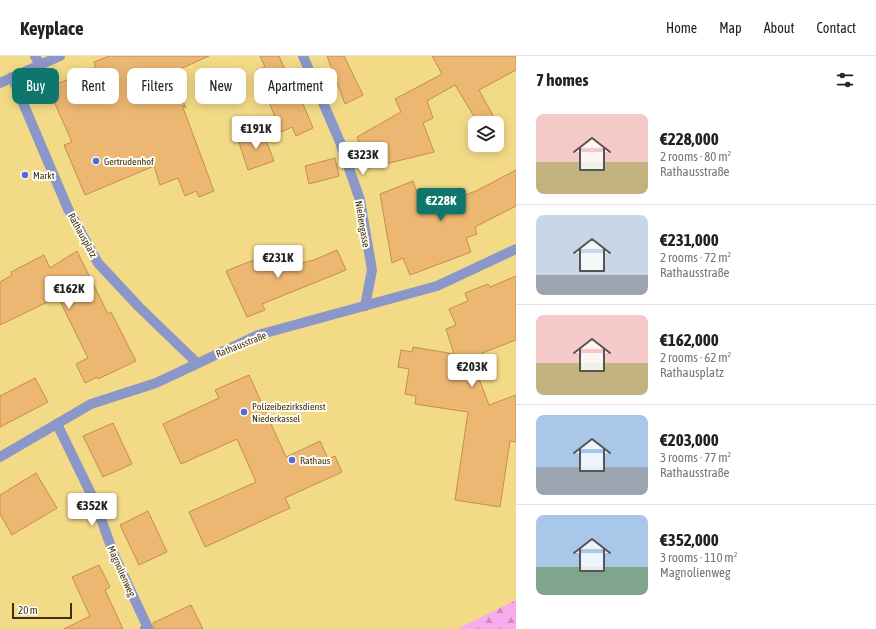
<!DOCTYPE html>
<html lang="en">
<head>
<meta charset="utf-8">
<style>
  :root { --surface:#fff; --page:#f2f2f2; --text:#222; --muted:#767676; --line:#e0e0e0; --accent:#0f766e }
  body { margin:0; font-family:"Asap Condensed",sans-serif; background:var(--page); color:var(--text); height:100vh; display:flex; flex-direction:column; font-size:15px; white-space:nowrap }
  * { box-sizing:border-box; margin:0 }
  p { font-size:13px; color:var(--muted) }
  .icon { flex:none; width:22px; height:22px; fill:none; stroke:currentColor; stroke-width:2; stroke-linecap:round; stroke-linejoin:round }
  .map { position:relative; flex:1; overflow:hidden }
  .panel { display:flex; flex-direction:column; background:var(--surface); width:360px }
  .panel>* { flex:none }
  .hud { position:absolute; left:12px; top:12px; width:380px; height:36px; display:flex; gap:8px }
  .fabs { position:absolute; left:468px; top:60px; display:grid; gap:8px }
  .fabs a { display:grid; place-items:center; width:36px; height:36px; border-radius:8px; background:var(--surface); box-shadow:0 2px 10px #0003; font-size:20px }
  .scale { position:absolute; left:12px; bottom:10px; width:60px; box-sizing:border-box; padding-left:4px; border:2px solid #3d3310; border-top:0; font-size:11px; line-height:14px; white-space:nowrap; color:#3d3310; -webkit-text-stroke:3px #fffcf4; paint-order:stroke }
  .price { position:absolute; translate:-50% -34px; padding:0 9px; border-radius:4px; background:#fff; color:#222; font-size:13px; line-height:26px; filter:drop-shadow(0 1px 2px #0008) }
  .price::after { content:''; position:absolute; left:50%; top:24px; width:12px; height:9px; margin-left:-6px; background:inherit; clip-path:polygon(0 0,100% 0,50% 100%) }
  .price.selected { background:var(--accent); color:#fff }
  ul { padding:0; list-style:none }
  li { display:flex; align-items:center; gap:12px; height:100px; padding:0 20px }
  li+li { border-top:1px solid var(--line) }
  li span { display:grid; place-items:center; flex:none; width:112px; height:80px; border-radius:8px; color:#555 }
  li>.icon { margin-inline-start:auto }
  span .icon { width:48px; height:48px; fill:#fffc; stroke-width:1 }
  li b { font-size:17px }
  h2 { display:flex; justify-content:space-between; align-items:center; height:48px; padding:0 20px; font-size:17px }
  .tag { padding:0 14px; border-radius:8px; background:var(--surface); box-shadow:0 2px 10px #0003; font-size:14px; line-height:36px }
  .tag.selected { background:var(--accent); color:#fff }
  header { display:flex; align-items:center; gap:24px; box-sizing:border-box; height:56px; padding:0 20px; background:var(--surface); border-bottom:1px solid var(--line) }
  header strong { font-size:19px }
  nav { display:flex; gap:22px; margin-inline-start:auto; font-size:14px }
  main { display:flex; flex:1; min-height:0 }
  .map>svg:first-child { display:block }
  .forest { fill:url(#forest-firs) }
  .building { fill:#ecb772; stroke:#c28f4a }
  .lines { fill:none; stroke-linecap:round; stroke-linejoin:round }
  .pedestrian { stroke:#8b97c8; stroke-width:10 }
  .minor { stroke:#8b97c8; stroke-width:10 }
  .tertiary { stroke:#8b97c8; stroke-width:10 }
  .poi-dot { fill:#5768de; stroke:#fffcf4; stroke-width:1.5 }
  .labels { text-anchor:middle; stroke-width:4; stroke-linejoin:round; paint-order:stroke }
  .poi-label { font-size:10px; fill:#3d3310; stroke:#fffcf4; text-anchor:start }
  .street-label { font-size:10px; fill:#3d3310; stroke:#fffcf4 }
</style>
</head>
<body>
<header>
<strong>Keyplace</strong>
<nav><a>Home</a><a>Map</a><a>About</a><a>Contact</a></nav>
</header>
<main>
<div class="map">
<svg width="516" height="573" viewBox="0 0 516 573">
  <defs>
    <pattern id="forest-firs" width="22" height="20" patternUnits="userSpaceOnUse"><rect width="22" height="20" fill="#f8abeb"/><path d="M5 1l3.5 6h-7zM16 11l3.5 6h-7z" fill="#ca8cbd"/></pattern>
  </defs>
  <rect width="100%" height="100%" fill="#f3da87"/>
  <path class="forest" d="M516,544V573H457Z"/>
  <g class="building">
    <path d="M109,0H209L171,17L186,52L182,49L214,135L199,141L196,135L185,140L178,122L160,129L154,110L85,139L64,89L72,86L48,32L96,11L94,6Z"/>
    <path d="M260,0H279L293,32L296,31L313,72L296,80L292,71L281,76L256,14L265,11Z"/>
    <path d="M327,0H344L363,39L345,48Z"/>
    <path d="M432,0H516V14L479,34L497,67H478L455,29L427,45L433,62L423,67L434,96L369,112L357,81L401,56L395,43L442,18Z"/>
    <path d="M262,74L274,105L248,114L238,83Z"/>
    <path d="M335,102L339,120L309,128L305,110Z"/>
    <path d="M516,114V150L475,171L477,178L466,182L471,196L410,219L403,202L392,207L380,138L413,125L424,154L476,135Z"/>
    <path d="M337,194L346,214L262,248L265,254L247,261L226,215L269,198L271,203L278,200L281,208L292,205L294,209L314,204Z"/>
    <path d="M77,195L108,258L111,256L136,305L98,323L97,321L85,327L76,308L88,302L58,241L0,269V226L12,219L11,216L44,199L50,212Z"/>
    <path d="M516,220V284L482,297L489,316L478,320L489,349L516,339V386L510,385L500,451L455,444L468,356L415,348L416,340L405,338L409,313L398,311L401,294L412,296L413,291L454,298L446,273L456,269L449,253L468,245L465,237L488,228L490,231Z"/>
    <path d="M249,319L286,401L320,385L328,403L335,400L342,416L285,442L290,452L205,491L189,456L256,426L237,383L181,408L163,368L219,342L215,334Z"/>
    <path d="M35,322L48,346L0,371V340Z"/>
    <path d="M113,367L132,408L103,421L83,380Z"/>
    <path d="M36,417L57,452L12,479L0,458V439Z"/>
    <path d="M148,455L167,496L139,509L120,469Z"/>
    <path d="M99,509L110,531L105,534L123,573H64L90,560L72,521Z"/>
    <path d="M191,549L203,573H154L153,567Z"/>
  </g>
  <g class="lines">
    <g class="pedestrian">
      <path d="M35,0L40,9"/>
      <path d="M68,153L98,207L139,251L197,307"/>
    </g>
    <g class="minor">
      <path d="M303,0L340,86L360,144L372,214L365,250"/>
      <path d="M12,21L68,153"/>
      <path d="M57,368L95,446L114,499L148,572L145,573"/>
      <path d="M0,401L91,348L156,327L258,279L437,230L516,193"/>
    </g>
    <path class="tertiary" d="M0,27L60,0"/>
  </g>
  <g class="poi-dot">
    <circle cx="96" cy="105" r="4"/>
    <circle cx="25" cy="119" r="4"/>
    <circle cx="244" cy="356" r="4"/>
    <circle cx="292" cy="404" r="4"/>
  </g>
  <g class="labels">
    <g class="poi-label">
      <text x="104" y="109">Gertrudenhof</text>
      <text x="33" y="123">Markt</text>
      <text x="252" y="354">Polizeibezirksdienst<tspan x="252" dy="12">Niederkassel</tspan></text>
      <text x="300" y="408">Rathaus</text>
    </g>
    <g class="street-label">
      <text transform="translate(363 168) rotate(80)" y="4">Nießengasse</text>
      <text transform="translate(83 179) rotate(61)" y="4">Rathausplatz</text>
      <text transform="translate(241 288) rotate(-22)" y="4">Rathausstraße</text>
      <text transform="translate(122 515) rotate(66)" y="4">Magnolienweg</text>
    </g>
  </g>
</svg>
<div class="fabs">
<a><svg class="icon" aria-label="layers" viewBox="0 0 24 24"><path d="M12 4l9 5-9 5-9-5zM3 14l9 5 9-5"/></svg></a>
</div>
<div class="scale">20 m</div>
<b class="price" style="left:256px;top:94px">€191K</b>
<b class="price" style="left:363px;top:120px">€323K</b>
<b class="price selected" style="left:441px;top:166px">€228K</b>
<b class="price" style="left:278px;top:223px">€231K</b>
<b class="price" style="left:69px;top:254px">€162K</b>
<b class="price" style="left:472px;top:332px">€203K</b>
<b class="price" style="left:92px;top:471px">€352K</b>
<div class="hud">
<a class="tag selected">Buy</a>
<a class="tag">Rent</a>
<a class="tag">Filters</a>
<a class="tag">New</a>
<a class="tag">Apartment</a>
</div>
</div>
<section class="panel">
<h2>7 homes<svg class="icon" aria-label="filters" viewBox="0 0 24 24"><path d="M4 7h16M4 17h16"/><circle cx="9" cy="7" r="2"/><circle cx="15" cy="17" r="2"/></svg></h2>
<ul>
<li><span style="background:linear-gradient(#f6c9c9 60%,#c2b280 0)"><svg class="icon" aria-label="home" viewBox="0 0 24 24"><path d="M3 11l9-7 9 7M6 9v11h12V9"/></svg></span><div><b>€228,000</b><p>2 rooms · 80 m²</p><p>Rathausstraße</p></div></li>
<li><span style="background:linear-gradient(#c9d6e8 75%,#9aa5b1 0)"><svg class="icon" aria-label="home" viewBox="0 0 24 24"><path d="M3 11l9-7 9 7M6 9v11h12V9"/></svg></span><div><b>€231,000</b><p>2 rooms · 72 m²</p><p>Rathausstraße</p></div></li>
<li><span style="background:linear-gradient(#f6c9c9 60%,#c2b280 0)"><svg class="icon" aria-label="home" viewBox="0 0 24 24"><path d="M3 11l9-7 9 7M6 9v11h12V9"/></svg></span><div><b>€162,000</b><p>2 rooms · 62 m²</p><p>Rathausplatz</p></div></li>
<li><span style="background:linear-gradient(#a9c7e8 65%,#9aa5b1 0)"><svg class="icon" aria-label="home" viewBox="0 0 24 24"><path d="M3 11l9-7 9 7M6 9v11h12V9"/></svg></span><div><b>€203,000</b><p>3 rooms · 77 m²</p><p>Rathausstraße</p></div></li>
<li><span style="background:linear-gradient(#a9c7e8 65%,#7fa58c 0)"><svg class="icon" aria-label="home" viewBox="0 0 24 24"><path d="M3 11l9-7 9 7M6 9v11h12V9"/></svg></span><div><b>€352,000</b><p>3 rooms · 110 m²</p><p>Magnolienweg</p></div></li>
</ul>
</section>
</main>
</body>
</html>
